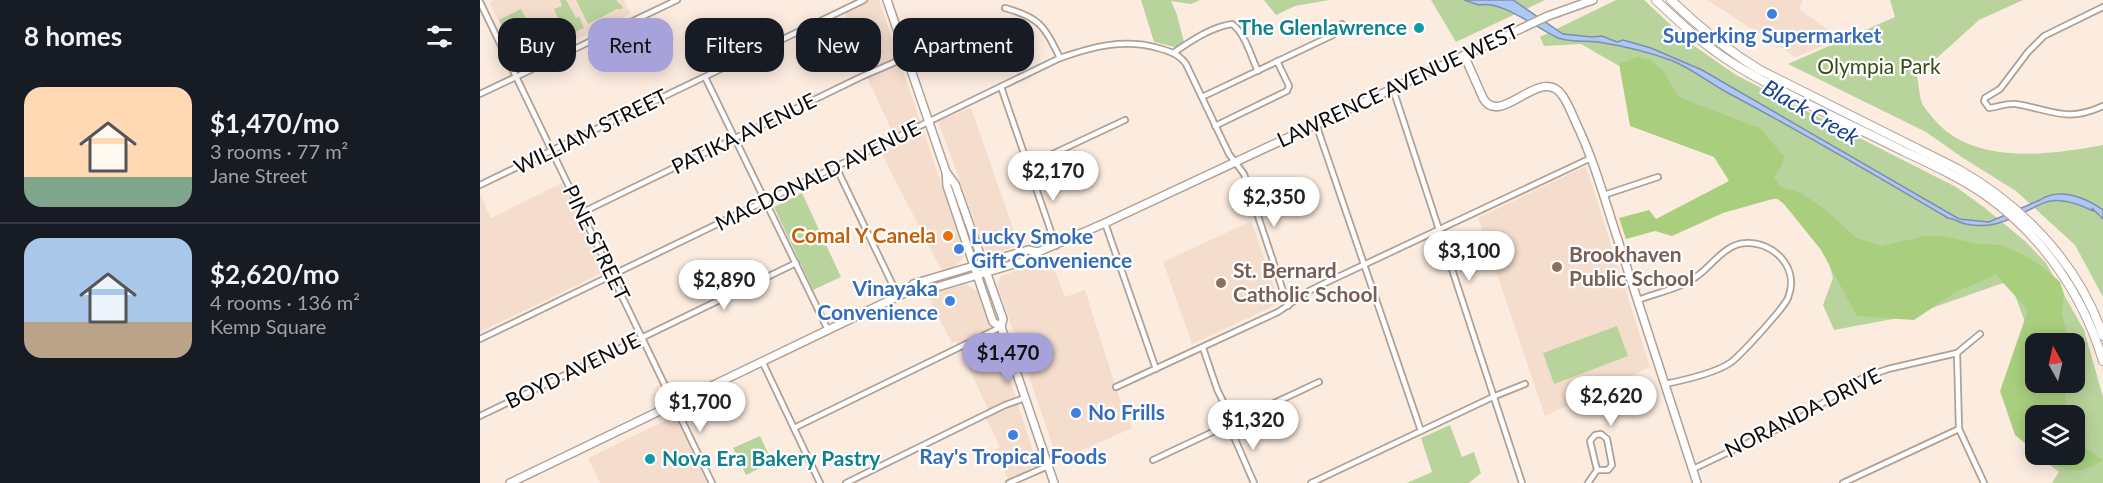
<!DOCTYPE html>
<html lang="en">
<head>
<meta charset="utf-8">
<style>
  :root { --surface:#171b24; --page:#20242c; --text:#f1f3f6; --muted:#9ea1a6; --line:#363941; --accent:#a8a2da }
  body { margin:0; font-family:Lato,sans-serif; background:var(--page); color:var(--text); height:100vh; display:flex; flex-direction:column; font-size:22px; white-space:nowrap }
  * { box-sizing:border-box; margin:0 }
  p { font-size:20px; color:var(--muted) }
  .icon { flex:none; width:33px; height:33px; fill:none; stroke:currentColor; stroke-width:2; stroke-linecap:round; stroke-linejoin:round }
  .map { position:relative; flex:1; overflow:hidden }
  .details { display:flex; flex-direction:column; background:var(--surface); width:480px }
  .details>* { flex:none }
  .hud { position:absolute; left:18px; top:18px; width:570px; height:54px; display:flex; gap:12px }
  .needle { width:39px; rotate:352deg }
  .fabs { position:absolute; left:1545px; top:333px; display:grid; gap:12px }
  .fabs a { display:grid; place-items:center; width:60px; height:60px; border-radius:12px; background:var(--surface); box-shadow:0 3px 15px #0003; font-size:30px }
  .price { position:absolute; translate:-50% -51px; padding:0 14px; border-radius:21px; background:#fff; color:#222; font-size:20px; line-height:39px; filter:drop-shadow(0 2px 3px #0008) }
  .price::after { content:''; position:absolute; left:50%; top:36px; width:18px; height:14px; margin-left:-9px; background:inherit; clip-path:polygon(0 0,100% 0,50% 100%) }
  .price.current { background:var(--accent); color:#111 }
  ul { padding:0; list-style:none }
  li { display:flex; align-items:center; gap:18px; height:150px; padding:0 24px }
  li+li { border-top:2px solid var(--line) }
  li span { display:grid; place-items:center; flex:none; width:168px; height:120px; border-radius:18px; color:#555 }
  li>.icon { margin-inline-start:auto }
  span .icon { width:72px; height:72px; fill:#fffc; stroke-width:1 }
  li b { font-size:26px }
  h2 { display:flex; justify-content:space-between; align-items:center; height:72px; padding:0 24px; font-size:26px }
  .pill { padding:0 21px; border-radius:18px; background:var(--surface); box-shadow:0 3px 15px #0003; font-size:21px; line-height:54px }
  .pill.current { background:var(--accent); color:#111 }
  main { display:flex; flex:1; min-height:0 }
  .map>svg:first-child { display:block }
  .built { fill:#f4ddcd }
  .green { fill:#b9d39d }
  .forest { fill:#a9cf7e }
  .water { fill:#aec7f4; stroke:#7f8fad; stroke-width:1.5 }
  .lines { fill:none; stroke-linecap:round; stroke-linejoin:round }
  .street-casing { stroke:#afa095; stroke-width:8 }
  .secondary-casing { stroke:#afa095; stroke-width:10 }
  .primary-casing { stroke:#afa095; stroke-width:10 }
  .street { stroke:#fff; stroke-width:4.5 }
  .secondary { stroke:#fff; stroke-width:7 }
  .primary { stroke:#fff; stroke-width:8 }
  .shop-dot { fill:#3f7fe0; stroke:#fff; stroke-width:2 }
  .culture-dot { fill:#0f9aa8; stroke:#fff; stroke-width:2 }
  .food-dot { fill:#e8710a; stroke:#fff; stroke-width:2 }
  .education-dot { fill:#8d6e63; stroke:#fff; stroke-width:2 }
  .labels { text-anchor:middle; stroke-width:4.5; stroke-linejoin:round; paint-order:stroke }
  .culture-label { font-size:21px; font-weight:bold; fill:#0d838f; stroke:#fff; text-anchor:end }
  .shop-label { font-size:21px; font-weight:bold; fill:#366cbe; stroke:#fff }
  .park-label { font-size:21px; fill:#354d13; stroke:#fff }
  .street-label { font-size:21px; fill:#100b08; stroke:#fff }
  .food-label { font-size:21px; font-weight:bold; fill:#c56008; stroke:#fff; text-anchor:end }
  .education-label { font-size:21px; font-weight:bold; fill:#785e54; stroke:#fff; text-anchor:start }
  .water-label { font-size:22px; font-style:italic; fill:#153f92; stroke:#fff }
</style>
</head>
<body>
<main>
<section class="details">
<h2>8 homes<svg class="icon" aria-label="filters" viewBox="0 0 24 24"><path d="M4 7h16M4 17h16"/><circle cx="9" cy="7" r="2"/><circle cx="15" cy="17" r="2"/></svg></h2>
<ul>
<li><span style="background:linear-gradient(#ffd9b3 75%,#7fa58c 0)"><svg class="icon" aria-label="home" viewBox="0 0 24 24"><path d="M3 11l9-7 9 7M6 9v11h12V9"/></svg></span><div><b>$1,470/mo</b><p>3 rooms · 77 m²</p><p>Jane Street</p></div></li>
<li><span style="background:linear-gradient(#a9c7e8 70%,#b9a48a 0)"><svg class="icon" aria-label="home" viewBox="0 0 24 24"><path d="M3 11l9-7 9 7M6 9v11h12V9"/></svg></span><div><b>$2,620/mo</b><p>4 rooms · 136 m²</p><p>Kemp Square</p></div></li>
</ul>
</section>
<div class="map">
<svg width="1623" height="483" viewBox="0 0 1623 483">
  <rect width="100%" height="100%" fill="#fcece0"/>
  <g class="built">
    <path d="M14,0H144L150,14L41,66L9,2Z"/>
    <path d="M374,0H399L485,254L481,261L474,267L463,270L459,266L401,152L418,144L384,71L392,68L361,6Z"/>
    <path d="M1227,0H1323L1319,9L1361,39L1316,57Z"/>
    <path d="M491,108L539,245L514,254L505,250L458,121Z"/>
    <path d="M1106,166L1170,367L1065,416L998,218Z"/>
    <path d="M82,183L124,272L0,332V194L11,218Z"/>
    <path d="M771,221L800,303L712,344L683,262Z"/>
    <path d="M570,258L585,297L605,290L638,394L652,428L578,461L517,284L521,276Z"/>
    <path d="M486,284L497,291L534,392L560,473L539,483H530L514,450L520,447L503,412L508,409L476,341L472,343L447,295Z"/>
    <path d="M195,416L227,483H120L108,458Z"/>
  </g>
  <g class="green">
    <path d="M80,0H86L96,18L99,16L104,28L86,36L74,9L82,6Z"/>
    <path d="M96,0H136L143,7L142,9H137L108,24Z"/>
    <path d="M661,0H720L711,4L691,1L697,15L706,50L674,42Z"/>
    <path d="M784,0H849L815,6L796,15Z"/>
    <path d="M951,0H1065L976,42Z"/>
    <path d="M1136,0H1164L1210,43L1256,75L1476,187L1505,208L1545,241L1566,263L1604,330L1623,397V483H1572L1579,472L1571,466L1566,455L1594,454V416H1556V382H1594V344H1556L1555,349L1532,287L1523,283L1429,316L1354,330L1343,305L1353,278L1344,245L1304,198L1277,201L1226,199L1262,170L1224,115L1101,44L1064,46L1060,37Z"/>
    <path d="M1410,0H1543L1499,20L1437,76C1439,85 1439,95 1442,103C1444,108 1450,114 1453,118C1492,166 1570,155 1623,145V297L1595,245L1536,191L1483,158L1446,132L1308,64L1415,17Z"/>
    <path d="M41,9L52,30L30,41L19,20Z"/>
    <path d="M322,193L361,277L333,290L294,207Z"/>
    <path d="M1137,326L1148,356L1074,384L1063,353Z"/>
    <path d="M970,425L982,457L994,452L1001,473L989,483H927L952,472L941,438Z"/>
    <path d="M280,436L292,462L266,475L253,448Z"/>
  </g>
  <g class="forest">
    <path d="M1158,57L1171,60L1183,70L1198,96L1216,104L1280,128L1304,156L1302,165L1294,178L1301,187L1321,193L1343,208L1377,238L1401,246L1445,236H1461L1501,244L1520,245L1540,253L1563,267L1580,282L1584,294L1582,314L1590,343L1556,344V382L1588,383L1585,392L1587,415L1556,416L1555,451L1535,435L1520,391L1548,310L1516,275L1476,292L1434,320L1377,316L1341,250L1304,204L1296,198L1243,213L1192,236L1175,231L1146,239L1139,218L1169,210L1176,219L1249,181L1234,157L1150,126L1139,64Z"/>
    <path d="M1595,441L1623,460C1617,463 1611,467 1605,469C1591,475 1570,463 1559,455L1594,454Z"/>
  </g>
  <path class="water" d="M984,0H1033L1083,34L1112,37L1122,36L1137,42L1143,40L1171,48L1222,70L1479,219L1509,222L1560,200C1579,187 1605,197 1623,210V219L1612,208L1613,211C1561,185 1559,214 1515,224C1506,226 1495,226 1486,224C1480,223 1475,219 1468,218C1395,175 1322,132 1248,93C1230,83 1212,69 1193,61C1169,52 1144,46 1118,42C1104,40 1092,43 1078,38C1056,28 1022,0 999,5Z"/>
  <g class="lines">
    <defs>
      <g id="street">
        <path d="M0,2L232,483"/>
        <path d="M1623,7L1564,36L1548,52L1520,89L1505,98L1504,101L1509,108C1517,107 1528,103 1536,104C1572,110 1586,123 1623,106"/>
        <path d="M525,8C561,18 564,26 580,58"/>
        <path d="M693,53C711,41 731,27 752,24C765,33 771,57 778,71"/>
        <path d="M225,77L348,330"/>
        <path d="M521,87L576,246"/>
        <path d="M913,89L1042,483"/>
        <path d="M0,94L197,0"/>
        <path d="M722,97L853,35L862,24"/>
        <path d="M836,124L941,431"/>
        <path d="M735,126L807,91L809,86L797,61"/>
        <path d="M549,165L645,120"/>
        <path d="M356,167L418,296"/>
        <path d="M0,185L384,0"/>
        <path d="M1124,195L1178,177"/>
        <path d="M101,213L383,76L427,57"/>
        <path d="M625,223L676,369"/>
        <path d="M1158,300C1179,292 1204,288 1221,273C1234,262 1248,243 1266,243C1295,242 1320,269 1308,298C1303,309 1261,355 1250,363C1233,374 1205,380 1185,384"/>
        <path d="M0,339L580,58C612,47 644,38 678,48C689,51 699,54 706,64L749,154L764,174L808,306"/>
        <path d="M723,348L737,389L750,416L751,430L774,483"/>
        <path d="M1477,353L1479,429L1504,483"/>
        <path d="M282,361L340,483"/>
        <path d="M636,387L798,312L829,291L843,284L1111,158"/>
        <path d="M0,416L316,263"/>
        <path d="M314,428L521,327"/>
        <path d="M673,460L839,382"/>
        <path d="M1213,469L1320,418L1373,383L1385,377L1408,369L1477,353L1500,334"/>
        <path d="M366,483L525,405L545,398"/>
        <path d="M529,483L568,466"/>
        <path d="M831,483L1015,396L1045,384"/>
        <path d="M1108,483L1117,470L1110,441L1115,435L1121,434L1127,439L1132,465L1128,470H1117"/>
        <path d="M1363,483L1479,429"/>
      </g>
      <g id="secondary">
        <path d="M407,0L466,172L475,184L523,319L521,327L574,483"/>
        <path d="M984,55L1003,98C1020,129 1061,64 1082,95C1088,103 1092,114 1096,123C1113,158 1123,194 1135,231C1163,315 1190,399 1217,483"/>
        <path d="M466,172L467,186L513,322L521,327"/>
        <path d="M431,290L437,293L551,259L558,252L625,223L1068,16L1113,0"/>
        <path d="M30,483L431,290L433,284L548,250L558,252"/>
      </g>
      <g id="primary">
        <path d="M1176,0C1201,24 1227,48 1257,66C1310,98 1368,123 1423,151C1451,164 1479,177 1504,194C1561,234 1603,294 1623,361"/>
        <path d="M1191,0C1219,27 1247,50 1280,70L1478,169C1543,206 1599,264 1623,336"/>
      </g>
    </defs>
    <use href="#street" class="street-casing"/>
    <use href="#secondary" class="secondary-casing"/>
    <use href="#primary" class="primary-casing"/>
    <use href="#street" class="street"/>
    <use href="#secondary" class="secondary"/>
    <use href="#primary" class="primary"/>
  </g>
  <g class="shop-dot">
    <circle cx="1292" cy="14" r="6"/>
    <circle cx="479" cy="249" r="6"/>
    <circle cx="470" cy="301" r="6"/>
    <circle cx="596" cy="413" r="6"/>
    <circle cx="533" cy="435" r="6"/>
  </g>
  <g class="culture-dot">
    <circle cx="939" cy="28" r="6"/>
    <circle cx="170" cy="459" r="6"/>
  </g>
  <circle class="food-dot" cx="468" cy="236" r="6"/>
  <g class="education-dot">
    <circle cx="1077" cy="267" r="6"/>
    <circle cx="741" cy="283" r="6"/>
  </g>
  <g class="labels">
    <g class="culture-label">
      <text x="927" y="35">The Glenlawrence</text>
      <text x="182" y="466" text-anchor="start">Nova Era Bakery Pastry</text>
    </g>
    <g class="shop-label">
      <text x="1292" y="43">Superking Supermarket</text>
      <text x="491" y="244" text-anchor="start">Lucky Smoke<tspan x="491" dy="24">Gift Convenience</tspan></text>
      <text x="458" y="296" text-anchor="end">Vinayaka<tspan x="458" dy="24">Convenience</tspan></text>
      <text x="608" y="420" text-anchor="start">No Frills</text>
      <text x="533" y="464">Ray's Tropical Foods</text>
    </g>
    <g class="park-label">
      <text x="1399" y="74">Olympia Park</text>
    </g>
    <g class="street-label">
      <text transform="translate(918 86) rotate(-25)" y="7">LAWRENCE AVENUE WEST</text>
      <text transform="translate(111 132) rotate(-26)" y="7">WILLIAM STREET</text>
      <text transform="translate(264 134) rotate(-26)" y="7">PATIKA AVENUE</text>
      <text transform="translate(338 176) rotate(-26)" y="7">MACDONALD AVENUE</text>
      <text transform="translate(116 243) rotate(64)" y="7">PINE STREET</text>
      <text transform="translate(93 371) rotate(-26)" y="7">BOYD AVENUE</text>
      <text transform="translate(1323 413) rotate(-27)" y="7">NORANDA DRIVE</text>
    </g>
    <g class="food-label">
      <text x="456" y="243">Comal Y Canela</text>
    </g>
    <g class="education-label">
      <text x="1089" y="262">Brookhaven<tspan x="1089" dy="24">Public School</tspan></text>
      <text x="753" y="278">St. Bernard<tspan x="753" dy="24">Catholic School</tspan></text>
    </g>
    <g class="water-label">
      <text transform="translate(1331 112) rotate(30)" y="8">Black Creek</text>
    </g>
  </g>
</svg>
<div class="fabs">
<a><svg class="needle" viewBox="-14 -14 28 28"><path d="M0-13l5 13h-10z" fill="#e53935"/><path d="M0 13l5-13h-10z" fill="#9ea1a6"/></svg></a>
<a><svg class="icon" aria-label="layers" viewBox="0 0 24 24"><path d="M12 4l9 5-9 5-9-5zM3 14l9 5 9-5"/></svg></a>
</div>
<b class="price" style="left:573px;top:202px">$2,170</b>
<b class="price" style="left:794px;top:228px">$2,350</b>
<b class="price" style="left:989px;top:282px">$3,100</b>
<b class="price" style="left:244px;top:311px">$2,890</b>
<b class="price current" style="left:528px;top:384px">$1,470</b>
<b class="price" style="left:1131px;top:427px">$2,620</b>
<b class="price" style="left:220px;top:433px">$1,700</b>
<b class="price" style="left:773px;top:451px">$1,320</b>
<div class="hud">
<a class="pill">Buy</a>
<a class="pill current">Rent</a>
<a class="pill">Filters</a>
<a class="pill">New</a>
<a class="pill">Apartment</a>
</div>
</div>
</main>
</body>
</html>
